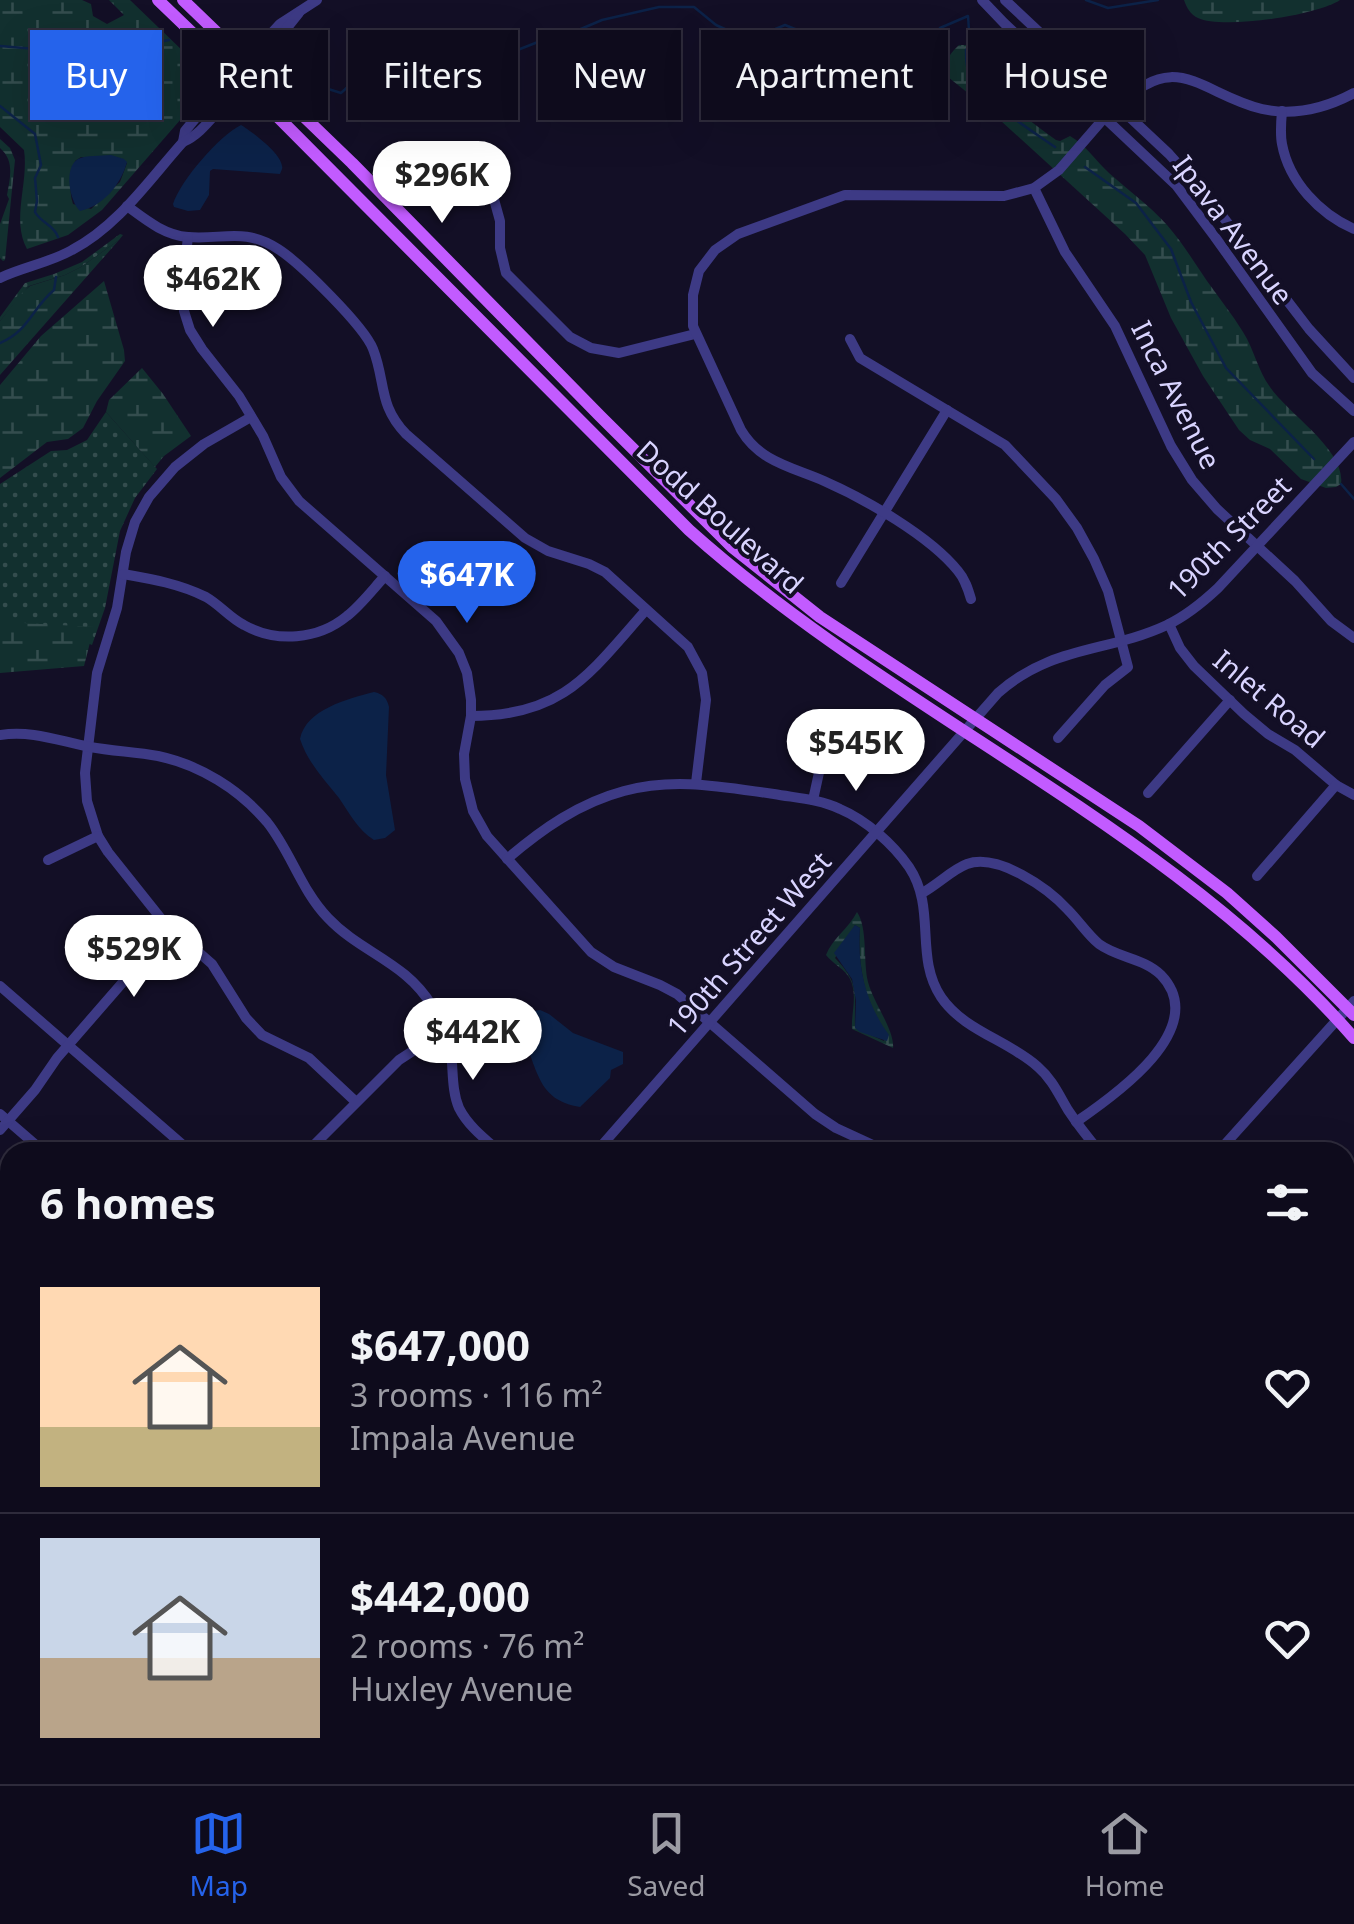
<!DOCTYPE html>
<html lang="en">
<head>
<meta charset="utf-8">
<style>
  :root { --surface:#0e0b1c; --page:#171425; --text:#f1f3f6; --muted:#9b9ba3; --line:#2e2b3b; --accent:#2563eb }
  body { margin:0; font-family:"Noto Sans",sans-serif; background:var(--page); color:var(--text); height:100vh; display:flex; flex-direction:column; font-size:38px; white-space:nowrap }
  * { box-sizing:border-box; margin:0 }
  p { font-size:32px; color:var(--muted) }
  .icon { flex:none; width:55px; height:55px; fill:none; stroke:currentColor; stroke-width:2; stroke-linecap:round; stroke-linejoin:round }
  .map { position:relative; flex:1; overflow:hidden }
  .side { position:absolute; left:0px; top:1142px; width:1355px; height:642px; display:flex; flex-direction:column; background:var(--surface); border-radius:30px 30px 0 0; box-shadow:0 10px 40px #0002,0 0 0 2px var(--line) }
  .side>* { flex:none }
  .hud { position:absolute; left:30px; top:30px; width:1295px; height:90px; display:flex; gap:20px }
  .price { position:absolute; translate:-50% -85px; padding:0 22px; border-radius:35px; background:#fff; color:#222; font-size:32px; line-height:65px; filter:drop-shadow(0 2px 5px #0008) }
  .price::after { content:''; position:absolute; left:50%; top:60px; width:30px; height:22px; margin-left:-15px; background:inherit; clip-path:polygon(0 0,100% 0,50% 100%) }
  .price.selected { background:var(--accent); color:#fff }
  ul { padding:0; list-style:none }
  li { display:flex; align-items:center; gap:30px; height:250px; padding:0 40px }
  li+li { border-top:2px solid var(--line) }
  li span { display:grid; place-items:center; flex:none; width:280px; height:200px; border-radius:0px; color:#555 }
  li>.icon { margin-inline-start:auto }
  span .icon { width:120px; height:120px; fill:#fffc; stroke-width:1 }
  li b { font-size:42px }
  h2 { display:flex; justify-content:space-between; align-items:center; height:120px; padding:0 40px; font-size:42px }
  .pill { padding:0 35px; border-radius:0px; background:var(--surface); box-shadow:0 10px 40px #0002,0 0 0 2px var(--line); font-size:35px; line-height:90px }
  .pill.selected { background:var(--accent); color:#fff }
  .tab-bar { display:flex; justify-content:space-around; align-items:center; height:140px; border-top:2px solid var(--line); background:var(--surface); font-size:28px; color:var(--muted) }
  .tab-bar a { display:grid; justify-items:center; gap:5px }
  .tab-bar .selected { color:var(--accent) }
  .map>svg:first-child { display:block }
  .green { fill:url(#green-dots) }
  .wetland { fill:url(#wetland-marsh); fill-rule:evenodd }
  .water { fill:#0c2248 }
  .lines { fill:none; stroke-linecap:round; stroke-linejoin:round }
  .stream { stroke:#0c2248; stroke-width:2.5 }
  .minor { stroke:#3d3a85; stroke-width:10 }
  .major { stroke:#c25bff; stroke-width:12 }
  .labels { text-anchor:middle; stroke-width:8; stroke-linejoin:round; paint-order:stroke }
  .street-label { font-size:28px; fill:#d9d4ff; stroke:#130f26 }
</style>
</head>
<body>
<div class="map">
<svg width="1354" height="1784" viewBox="0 0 1354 1784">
  <defs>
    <pattern id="green-dots" width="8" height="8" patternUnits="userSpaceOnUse" patternTransform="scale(2.5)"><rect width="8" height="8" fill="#12302f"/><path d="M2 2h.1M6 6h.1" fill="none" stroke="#344d4e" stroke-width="1.8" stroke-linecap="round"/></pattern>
    <pattern id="wetland-marsh" width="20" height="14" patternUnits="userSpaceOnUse" patternTransform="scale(2.5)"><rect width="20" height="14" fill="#12302f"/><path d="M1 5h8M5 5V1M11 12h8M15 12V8" fill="none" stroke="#344d4e"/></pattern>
  </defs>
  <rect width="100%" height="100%" fill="#130f26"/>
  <g class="green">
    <path d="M120,234L123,235L119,240L81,267L65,275L29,286L0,321V317L25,283L54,274L82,262Z"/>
    <path d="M106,412L157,469L135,498L120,531L105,608L92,645L71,636L0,632V484L51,451L67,450L87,440Z"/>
    <path d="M1354,1736V1784H1312L1320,1775H1345V1746Z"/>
    <path d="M69,1775H144L145,1784H55Z"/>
  </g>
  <g class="wetland">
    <path d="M0,0H82L91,4L93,16L107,24L124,15L109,0H130L214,81L102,210L68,235L27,249C11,219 29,183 24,150L0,127ZM62,83C72,89 74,101 84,104L80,117L71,106L50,110L44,105L46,84ZM81,157L127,163L120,182L91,209L73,204C68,189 72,176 75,161Z"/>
    <path d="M1184,0H1340C1318,15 1223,30 1198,18C1190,14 1187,8 1184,0Z"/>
    <path d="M959,45H970C983,88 1022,115 1056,140L1060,141L1070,136C1086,145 1096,161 1109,173C1128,190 1149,205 1167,225C1182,242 1194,262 1207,281C1219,298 1232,314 1243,332C1254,349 1258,371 1270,387C1288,414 1346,450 1341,484L1336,487L1326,488L1301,479L1270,449L1250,440L1239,430L1203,376L1171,318L1145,255L1125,234L989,110L948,77C941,63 950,54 959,45Z"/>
    <path d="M0,139L10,148L15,160L5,260L3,261L0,258V224L9,199L7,195C10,178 15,161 0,148Z"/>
    <path d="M119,240L0,375V321L23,292L30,286L65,275L81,267Z"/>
    <path d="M104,281L124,350L125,361L97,401L83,428L68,439L47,442L0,478V385L41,336Z"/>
    <path d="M142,368L163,394L191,436L164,456L155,467L106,412L109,400Z"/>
    <path d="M0,613L24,623L94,627L84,666L0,673Z"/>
    <path d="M857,912C868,928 863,962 868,982C873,1002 895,1031 893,1048L852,1029C851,1013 858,995 850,979C846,970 833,964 826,955C832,939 849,928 857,912ZM855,925L860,928C858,951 861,973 867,995C872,1013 883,1020 884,1041L855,1028C854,993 861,985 835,958Z"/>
  </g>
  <g class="water">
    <path d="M62,83L69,87L79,102L89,108L92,115L88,121L80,117L73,107H62L50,110L40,99V93L46,84Z"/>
    <path d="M241,125C251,131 281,153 282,166C283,169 281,171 280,174L213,169L210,171L209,195L200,210L188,211L174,207L173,204C181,180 219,136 241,125Z"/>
    <path d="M111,155L124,159L127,162C121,184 104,206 80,211C70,202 63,168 78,159C86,155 101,156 111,155Z"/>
    <path d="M374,692C383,694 387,698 389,707L386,775L395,830L385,838L374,840C358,830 350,814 339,798C324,779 308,763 300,739C306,709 348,699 374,692Z"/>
    <path d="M855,925L860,928C857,967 866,1004 889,1035L887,1041L860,1032L855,1028L856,1001L852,979L834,953Z"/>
    <path d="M540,1010L549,1014L573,1033L623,1052V1064L611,1070L610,1078L580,1107C545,1101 540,1082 529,1052C525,1042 520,1033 517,1022C522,1012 530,1012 540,1010Z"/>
  </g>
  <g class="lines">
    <g class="stream">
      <path d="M1086,0L1108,8L1158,0"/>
      <path d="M0,46L59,51L103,64L148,44L169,40"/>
      <path d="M289,72L300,80L341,93L388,50L477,41L506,50L515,51L543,40L569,34L602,20L659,7H694L716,25L749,40L785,25L852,52L869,75L885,88L940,28L968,16L970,45L966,50C966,58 966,66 969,73C986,103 1028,128 1055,147"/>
      <path d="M0,106L35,134L41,165L35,178L37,201L35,212C41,223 54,225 58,237"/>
      <path d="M1085,167L1136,203L1171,249L1191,302L1226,368L1314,459"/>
      <path d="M0,343C29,331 32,308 54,290L56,277"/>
      <path d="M1341,484L1354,499"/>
    </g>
    <g class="minor">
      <path d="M982,0L1004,23L1176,185L1215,237L1312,373L1354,411"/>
      <path d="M1005,0L1169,154L1210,200L1309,329L1354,378"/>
      <path d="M234,49L251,52L258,48L280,24L317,0"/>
      <path d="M255,68L299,13"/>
      <path d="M1119,107C1175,46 1203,95 1262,109C1294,116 1326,108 1354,93"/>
      <path d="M1282,111C1281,122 1280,134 1282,144C1289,182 1320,214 1354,229"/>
      <path d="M183,142L185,131L230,76L235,74"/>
      <path d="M1034,188L1065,252L1115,326L1171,446L1192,480L1217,509L1295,581L1331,621L1354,638"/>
      <path d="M492,192L500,221V248L506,273L570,337L591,348L619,353L695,334"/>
      <path d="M127,206C146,220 164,235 188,237C223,240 244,227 278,249C300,263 364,326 373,349C386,382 378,405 406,434L525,538L548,551L589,564L605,572L688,647L702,673L706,700L696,783"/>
      <path d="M188,237L182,289L184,311L190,330L202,349L239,396L263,436L281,477L299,501L436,621L459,653L467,673L471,700V716L464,754L465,779L473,811L487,836L591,952L614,967L660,985L677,994L815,1114L836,1128L888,1152"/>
      <path d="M0,278C23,267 49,263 72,250C118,226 149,180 183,142C207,132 219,103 242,90L252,91"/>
      <path d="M850,339L860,358L1005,445L1056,499L1077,528L1094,559L1108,591L1128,667L1105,685L1058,738"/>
      <path d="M251,417L204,444L175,467L149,497L135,522L126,552L117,608L97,673L85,773L87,801L98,836L108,852L163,921L212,964L246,1018L262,1035L309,1058L355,1101"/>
      <path d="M123,574C152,579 180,584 206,597C220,605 230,618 244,625C276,643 318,640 347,616C361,605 373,589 385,576"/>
      <path d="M841,583L947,410"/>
      <path d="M971,599C968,589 965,579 958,571C930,536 865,499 824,481C792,467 760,462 741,430L693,326V295L699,271L715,250L738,234L845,195L1004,196L1034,188L1059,170L1105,117"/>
      <path d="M1169,624L1180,648L1194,666L1244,714L1268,734L1295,750L1336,785L1354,795"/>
      <path d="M471,716C564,716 590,673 646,610"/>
      <path d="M0,735C32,730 59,741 90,747C112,751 135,752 158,756C200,765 239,789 267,822C291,852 301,890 328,918C361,953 406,962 432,1006C442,1022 450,1043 452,1063C453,1078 453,1094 459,1108C468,1126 485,1139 500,1152"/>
      <path d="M1148,793L1230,700"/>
      <path d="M813,800L822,759L837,719"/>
      <path d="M507,859C542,829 579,803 624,791C675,777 723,787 774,794C796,798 819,799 840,809C866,820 893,844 909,867C937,909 914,956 941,997C964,1031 1008,1040 1038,1067C1052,1079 1059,1095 1068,1110C1078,1125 1089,1139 1100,1152"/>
      <path d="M48,860L98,836"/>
      <path d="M1257,876L1336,785"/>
      <path d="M922,893C937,885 953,869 967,864C998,853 1048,888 1068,910C1079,921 1087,934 1099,944C1118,958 1144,958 1161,975C1212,1028 1114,1096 1076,1122"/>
      <path d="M0,986L191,1152"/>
      <path d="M0,1114L44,1152"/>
      <path d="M0,1130L35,1090L57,1058L170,928"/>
      <path d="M307,1152L399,1060L422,1045L446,1037"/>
      <path d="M596,1152L998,693C1052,645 1107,653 1167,625C1186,616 1202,603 1218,588L1354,442"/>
      <path d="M1218,1152L1354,1001"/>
      <path d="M1345,1194L1353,1189"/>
      <path d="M0,1233L10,1242"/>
      <path d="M1345,1407L1354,1397"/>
      <path d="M0,1519L10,1530"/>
      <path d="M1345,1519L1354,1529"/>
      <path d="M1345,1547L1354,1538"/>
      <path d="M1345,1619L1354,1627"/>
      <path d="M1345,1670L1354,1660"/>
      <path d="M0,1681L10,1690"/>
      <path d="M1345,1695L1354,1680"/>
      <path d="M155,1775L156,1784"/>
      <path d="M471,1775L491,1784"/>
      <path d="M885,1775L886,1784"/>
      <path d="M1115,1775H1143"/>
      <path d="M44,1784L56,1775"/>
      <path d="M377,1784V1775"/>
      <path d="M628,1784L636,1775"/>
      <path d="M1257,1784L1264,1775"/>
      <path d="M1277,1784L1284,1775"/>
    </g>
    <g class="major">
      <path d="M158,0L235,74L689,530C899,718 1166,823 1354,1038"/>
      <path d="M183,0L352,163L600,416L732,547L820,617L1139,826L1227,893L1276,937L1354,1015"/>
    </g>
  </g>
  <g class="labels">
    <g class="street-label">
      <text transform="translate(1233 230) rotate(53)" y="10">Ipava Avenue</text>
      <text transform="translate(1176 395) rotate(63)" y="10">Inca Avenue</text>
      <text transform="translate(720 517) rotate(42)" y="10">Dodd Boulevard</text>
      <text transform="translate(1229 538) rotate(-45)" y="10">190th Street</text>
      <text transform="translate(1269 699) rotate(40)" y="10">Inlet Road</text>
      <text transform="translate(749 944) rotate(-49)" y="10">190th Street West</text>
    </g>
  </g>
</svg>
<b class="price" style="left:442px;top:226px">$296K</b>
<b class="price" style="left:213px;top:330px">$462K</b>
<b class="price selected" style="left:467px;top:626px">$647K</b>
<b class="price" style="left:856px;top:794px">$545K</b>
<b class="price" style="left:134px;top:1000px">$529K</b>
<b class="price" style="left:473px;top:1083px">$442K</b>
<div class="hud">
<a class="pill selected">Buy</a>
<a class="pill">Rent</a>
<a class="pill">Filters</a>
<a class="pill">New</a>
<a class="pill">Apartment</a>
<a class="pill">House</a>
</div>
<section class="side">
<h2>6 homes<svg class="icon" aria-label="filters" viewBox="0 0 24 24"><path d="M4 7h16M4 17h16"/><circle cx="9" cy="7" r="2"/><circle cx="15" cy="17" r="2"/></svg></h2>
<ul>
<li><span style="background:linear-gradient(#ffd9b3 70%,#c2b280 0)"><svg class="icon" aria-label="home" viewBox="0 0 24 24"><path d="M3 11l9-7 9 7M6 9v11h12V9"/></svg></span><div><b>$647,000</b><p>3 rooms · 116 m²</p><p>Impala Avenue</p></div><svg class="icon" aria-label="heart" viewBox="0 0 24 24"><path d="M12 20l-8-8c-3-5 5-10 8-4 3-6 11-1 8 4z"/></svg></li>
<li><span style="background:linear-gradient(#c9d6e8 60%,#b9a48a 0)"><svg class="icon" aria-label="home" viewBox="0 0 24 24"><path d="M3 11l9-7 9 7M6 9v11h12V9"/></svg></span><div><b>$442,000</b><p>2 rooms · 76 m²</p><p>Huxley Avenue</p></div><svg class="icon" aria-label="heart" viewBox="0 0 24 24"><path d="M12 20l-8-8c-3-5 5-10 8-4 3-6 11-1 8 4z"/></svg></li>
</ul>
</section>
</div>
<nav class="tab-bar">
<a class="selected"><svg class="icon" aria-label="map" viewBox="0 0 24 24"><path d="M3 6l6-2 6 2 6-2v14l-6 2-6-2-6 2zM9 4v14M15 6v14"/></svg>Map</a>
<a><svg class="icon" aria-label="saved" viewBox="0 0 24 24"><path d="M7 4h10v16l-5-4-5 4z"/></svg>Saved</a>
<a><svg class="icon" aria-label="home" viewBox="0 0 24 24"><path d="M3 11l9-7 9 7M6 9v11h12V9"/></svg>Home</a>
</nav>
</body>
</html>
